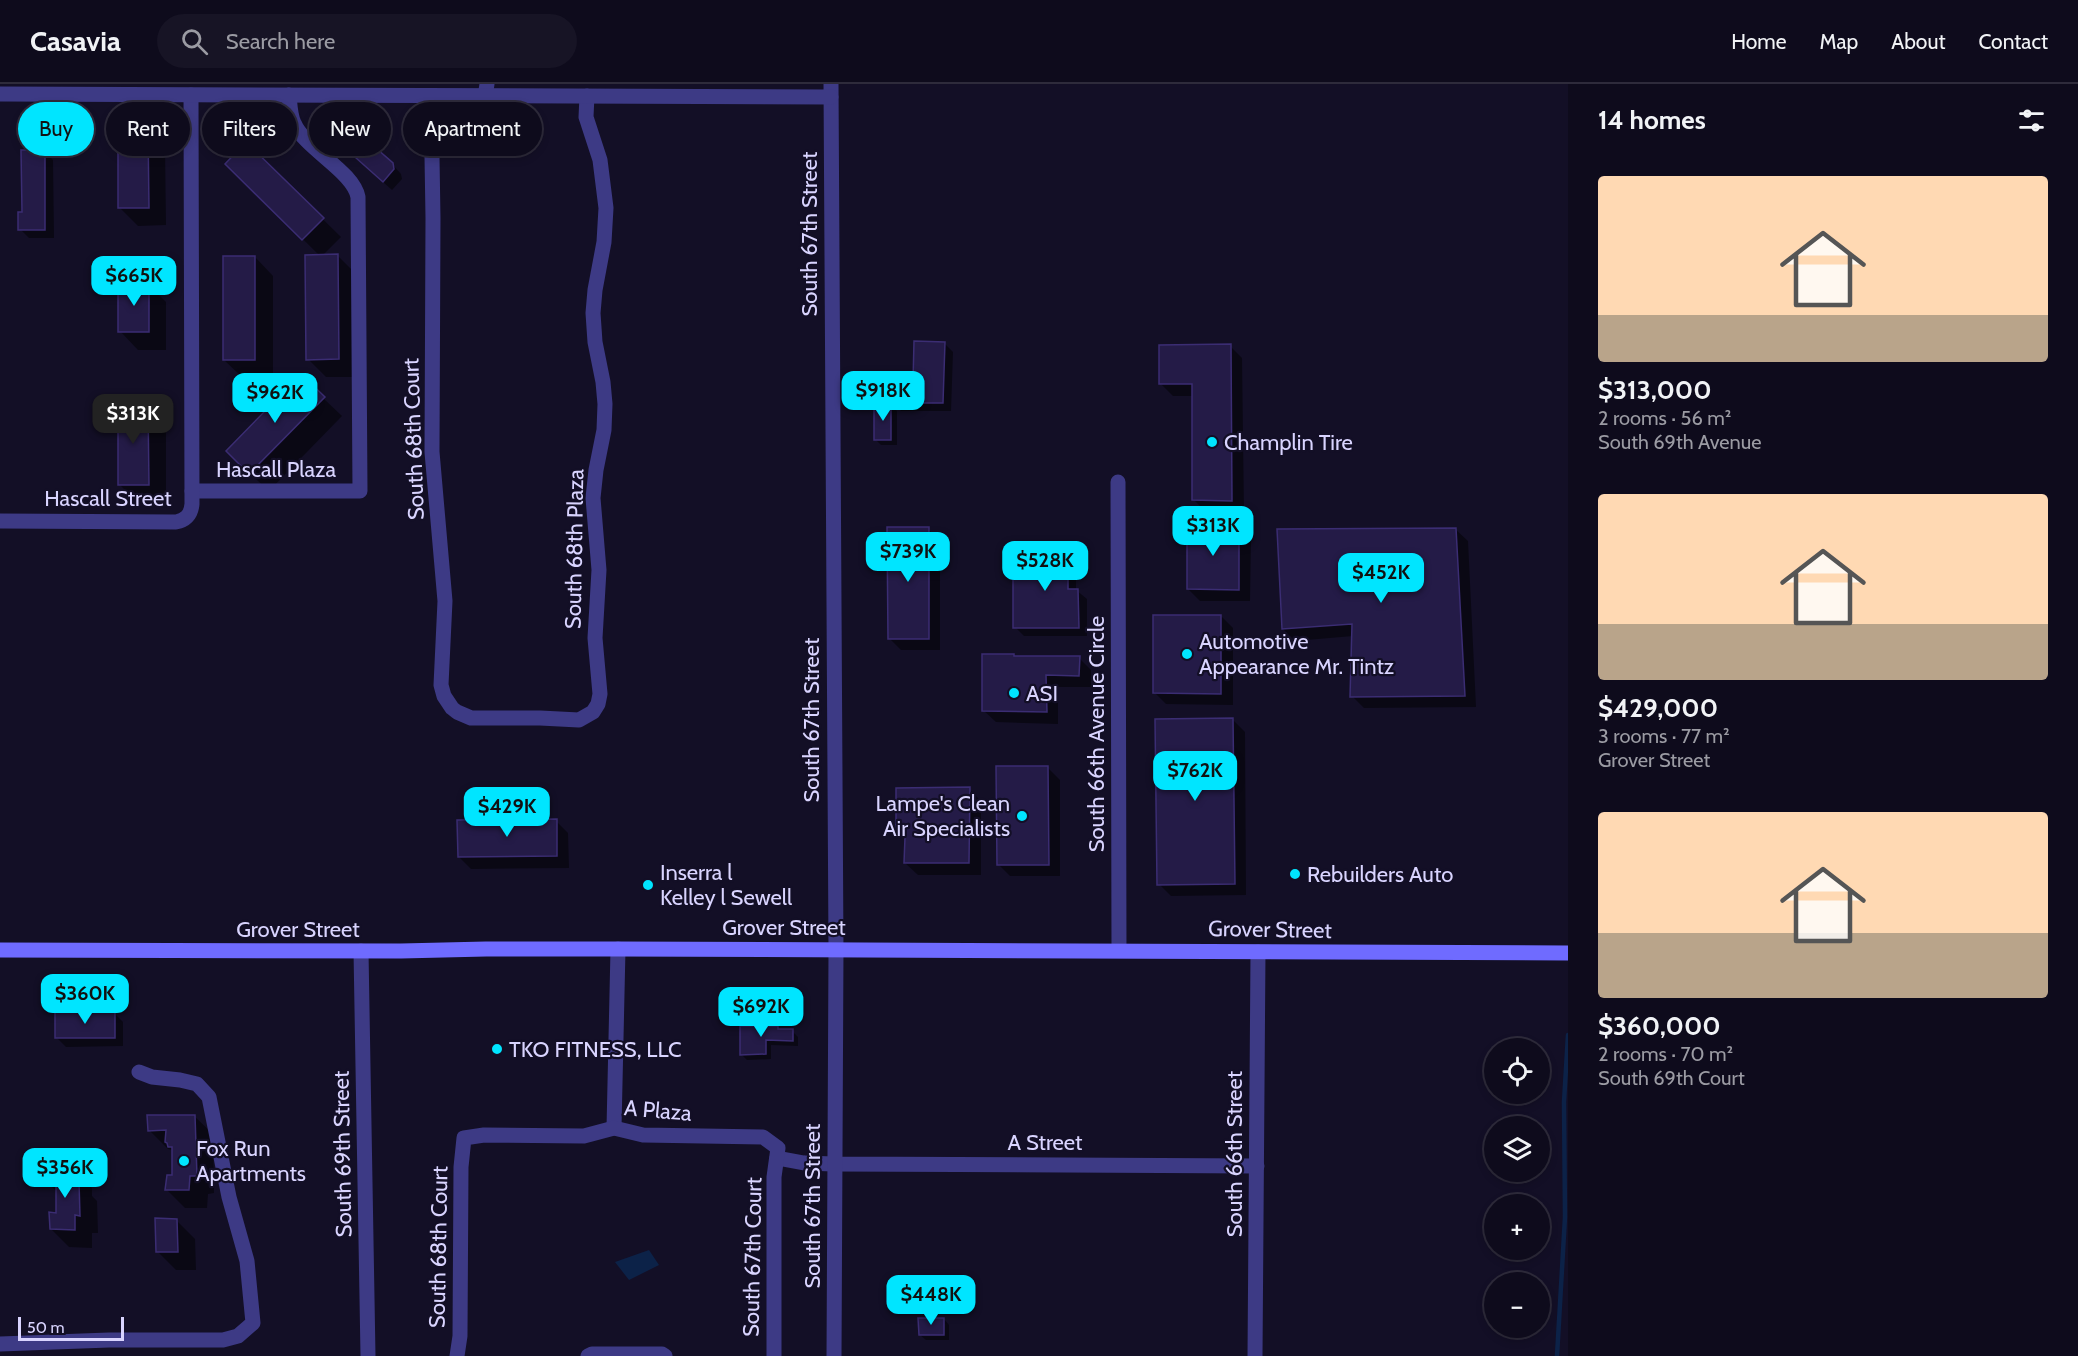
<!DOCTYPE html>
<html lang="en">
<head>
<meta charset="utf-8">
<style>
  :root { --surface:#0e0b1c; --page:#171425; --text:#f1f3f6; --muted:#9b9ba3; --line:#2e2b3b; --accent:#00e5ff }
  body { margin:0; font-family:Cabin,sans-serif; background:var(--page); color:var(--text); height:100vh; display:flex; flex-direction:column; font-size:22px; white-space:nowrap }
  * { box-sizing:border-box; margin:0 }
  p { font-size:20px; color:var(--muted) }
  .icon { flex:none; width:33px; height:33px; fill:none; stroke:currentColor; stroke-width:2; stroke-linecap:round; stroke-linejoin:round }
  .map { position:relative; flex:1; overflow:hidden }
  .details { display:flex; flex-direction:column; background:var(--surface); width:510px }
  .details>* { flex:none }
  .banner { position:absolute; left:18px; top:18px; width:570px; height:54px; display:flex; gap:12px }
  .tools { position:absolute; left:1484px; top:954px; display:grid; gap:12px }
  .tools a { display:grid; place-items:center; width:66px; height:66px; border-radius:50%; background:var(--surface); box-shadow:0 3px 9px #0003,0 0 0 2px var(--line); font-size:30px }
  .scale { position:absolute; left:18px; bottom:15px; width:106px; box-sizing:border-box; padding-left:6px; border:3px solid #d9d4ff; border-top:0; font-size:16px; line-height:21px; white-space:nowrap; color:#d9d4ff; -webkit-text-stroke:4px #130f26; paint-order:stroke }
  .price { position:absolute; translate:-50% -51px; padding:0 14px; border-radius:12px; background:var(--accent); color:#111; font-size:20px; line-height:39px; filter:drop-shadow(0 2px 3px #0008) }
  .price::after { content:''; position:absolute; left:50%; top:36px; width:18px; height:14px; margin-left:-9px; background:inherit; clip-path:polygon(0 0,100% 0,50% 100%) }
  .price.current { background:#222; color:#fff }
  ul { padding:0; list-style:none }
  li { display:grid; align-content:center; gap:12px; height:318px; padding:0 30px }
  li span { display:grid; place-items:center; height:186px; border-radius:6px; color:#555 }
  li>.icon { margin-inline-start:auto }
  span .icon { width:108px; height:108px; fill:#fffc; stroke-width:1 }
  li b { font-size:26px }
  h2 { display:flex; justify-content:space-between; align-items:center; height:72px; padding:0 30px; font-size:26px }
  .pill { padding:0 21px; border-radius:27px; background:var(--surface); box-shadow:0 3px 9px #0003,0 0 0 2px var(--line); font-size:21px; line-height:54px }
  .pill.current { background:var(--accent); color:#111 }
  header { display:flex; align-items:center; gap:36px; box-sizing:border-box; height:84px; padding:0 30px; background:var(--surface); border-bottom:2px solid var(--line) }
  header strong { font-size:28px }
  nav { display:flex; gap:33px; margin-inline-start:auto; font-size:21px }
  .search { width:420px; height:54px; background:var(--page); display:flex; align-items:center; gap:15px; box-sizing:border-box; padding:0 21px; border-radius:33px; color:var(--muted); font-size:22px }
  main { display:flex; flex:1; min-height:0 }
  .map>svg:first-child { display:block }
  .water { fill:#0c2248 }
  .shadow { fill:#0007 }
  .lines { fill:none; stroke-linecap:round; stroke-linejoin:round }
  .stream { stroke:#0c2248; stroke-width:4.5 }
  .building { fill:#241b47; stroke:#3b2d73; stroke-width:1.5 }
  .minor { stroke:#3d3a85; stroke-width:15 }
  .tertiary { stroke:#3d3a85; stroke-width:15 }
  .secondary { stroke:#6f6bff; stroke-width:15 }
  .poi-dot { fill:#00e5ff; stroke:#130f26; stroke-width:2 }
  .labels { text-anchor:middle; stroke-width:4.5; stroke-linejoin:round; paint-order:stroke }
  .street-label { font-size:22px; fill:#d9d4ff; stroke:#130f26 }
  .poi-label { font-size:22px; fill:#d9d4ff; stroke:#130f26; text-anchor:start }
</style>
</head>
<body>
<header>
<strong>Casavia</strong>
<div class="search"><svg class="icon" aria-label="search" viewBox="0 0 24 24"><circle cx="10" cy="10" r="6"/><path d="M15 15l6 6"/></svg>Search here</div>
<nav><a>Home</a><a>Map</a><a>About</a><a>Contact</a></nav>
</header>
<main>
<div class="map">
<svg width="1568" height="1272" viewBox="0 0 1568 1272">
  <rect width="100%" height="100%" fill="#130f26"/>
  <path class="water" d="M649,1166L659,1181L629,1196L615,1178Z"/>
  <g class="shadow">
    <path d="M147,45L165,63L166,141L138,142L120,124Z"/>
    <path d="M246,60L341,153L322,172H338L356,190L357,293H326L308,275L320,172L227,80Z"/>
    <path d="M347,66L392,80L401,90L402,95L392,106Z"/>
    <path d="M44,67L53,76L54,154H29L20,145Z"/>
    <path d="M255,173L273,192V294H243L224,276Z"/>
    <path d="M148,200L166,218V266H138L120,247Z"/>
    <path d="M944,259L953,268L951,327H901L893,318L915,300Z"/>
    <path d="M1230,262L1242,274L1244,429L1205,427L1193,415L1194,312H1173L1161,300Z"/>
    <path d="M323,314L342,332L269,407L246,386Z"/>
    <path d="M891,321L897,327V361H881L876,356Z"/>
    <path d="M148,323L166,341V419H138L120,401Z"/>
    <path d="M1239,442L1251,454L1250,517H1200L1188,505Z"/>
    <path d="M928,445L940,457V566H901L889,554Z"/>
    <path d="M1455,445L1468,457L1476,623L1364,624L1352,612L1353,552L1295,557L1283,545Z"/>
    <path d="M1067,466L1076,475V506L1087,515V552H1024L1015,543L1024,492Z"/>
    <path d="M1221,532L1233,544V621L1166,620L1154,608Z"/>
    <path d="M1016,574H1079L1091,586V603H1058V640L996,638L983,626Z"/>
    <path d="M1233,636L1245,648L1246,811L1171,812L1159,800Z"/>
    <path d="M1048,684L1060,696V792H1010L998,780Z"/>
    <path d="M969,705L981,717V791H918L905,779L906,753Z"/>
    <path d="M556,737L568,749L569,784L471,785L459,773Z"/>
    <path d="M114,929L123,938V962L66,963L57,954Z"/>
    <path d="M777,944L780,947H792L798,953V962L771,961V975L747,976L741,970Z"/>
    <path d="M194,1032L213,1050L214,1109L208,1110L207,1124H185L167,1106L173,1092V1066L168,1065L149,1046Z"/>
    <path d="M73,1086L92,1104V1112L97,1117L98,1149H92V1164L69,1163L51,1145L57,1130V1108L50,1101Z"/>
    <path d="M177,1137L195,1155L196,1186H176L157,1167Z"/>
    <path d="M944,1235L949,1241V1256H926L920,1251Z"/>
  </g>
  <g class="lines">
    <path class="stream" d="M1557,1272L1565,1133L1564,1018L1568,951"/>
  </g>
  <g class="building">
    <path d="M118,44H148L149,124H118Z"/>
    <path d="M348,45H354L393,79L394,85L383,98L337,57Z"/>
    <path d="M246,58L324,134L302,156L225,80Z"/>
    <path d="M21,66H45V146H18V128H22Z"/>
    <path d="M338,170L339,275L306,276L305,171Z"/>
    <rect x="223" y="172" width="32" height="104"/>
    <rect x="118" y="198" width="31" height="50"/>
    <path d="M914,257L945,258L943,319H891V298H913Z"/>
    <path d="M1231,260L1232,417L1192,416V300H1159V261Z"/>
    <path d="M301,290L325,313L249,390L226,367Z"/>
    <path d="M878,319H891V356H874V321Z"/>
    <path d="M148,321L149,401H118V322Z"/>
    <path d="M1187,440H1239V506L1187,505Z"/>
    <path d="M887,443H929V555H888Z"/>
    <path d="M1456,444L1465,612L1350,613L1352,540L1282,545L1277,445Z"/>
    <path d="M1023,464L1068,465V505H1078L1079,544H1013V491H1023Z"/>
    <path d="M1153,531H1221V610L1153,609Z"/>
    <path d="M982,570H1014V572H1080L1079,592L1046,591L1047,628L982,627Z"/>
    <path d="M1233,634L1235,800L1157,801L1155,635Z"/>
    <path d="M996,682H1048L1049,781H997Z"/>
    <path d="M970,703L969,779H904L905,753L896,744V704Z"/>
    <path d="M557,735V772L458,773L457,736Z"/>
    <rect x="55" y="928" width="60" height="26"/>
    <path d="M740,942H778V945H793V957L766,956V970L740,971Z"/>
    <path d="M147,1031H195L197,1092H190L189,1106H165L167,1091H172V1063H168L167,1059L165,1058L166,1046L148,1047Z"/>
    <path d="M49,1084H74V1096L79,1097L80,1132L75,1131V1146L50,1145L49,1128L56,1129V1101L49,1102Z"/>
    <path d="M155,1134L177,1135L178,1168H156Z"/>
    <path d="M918,1234H944V1251H919Z"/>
  </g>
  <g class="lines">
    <g class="minor">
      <path d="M431,12L433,134L432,368L445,517L441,601L444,612L452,624L457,628L471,634H540L579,636L593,628L598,620L600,610L595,554L599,486L593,414L596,386L604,346L605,320L603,298L595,258L593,229L595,206L604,158L606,124L600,76L586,33L587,12"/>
      <path d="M485,13L487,0"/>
      <path d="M1118,398L1119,866"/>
      <path d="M192,407H360L358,113C353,87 305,65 294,39C290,31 290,20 289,11"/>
      <path d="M0,437L176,438C186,436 191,431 192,420L191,11"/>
      <path d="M361,867L368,1272"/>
      <path d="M614,1044L618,865"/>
      <path d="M777,1074L804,1079L834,1080L1257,1082"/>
      <path d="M0,1260L109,1256H223L238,1252L253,1239L247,1177L229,1113L209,1013L197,1000L180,996L152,993L139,988"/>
      <path d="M457,1272L460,1252L461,1083L464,1054L484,1051L584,1052L614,1044L643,1051L763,1053L778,1064L774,1093V1272"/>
      <path d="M588,1272L592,1270H662L665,1272"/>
      <path d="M834,1272L836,866"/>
      <path d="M1255,1272L1258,868"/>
    </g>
    <g class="tertiary">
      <path d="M831,0L836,866"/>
      <path d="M0,10L831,13"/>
    </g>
    <path class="secondary" d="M0,866L401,867L486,865H618L1568,869"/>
  </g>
  <g class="poi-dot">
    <circle cx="1212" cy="358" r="6"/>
    <circle cx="1187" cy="570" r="6"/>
    <circle cx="1014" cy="609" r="6"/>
    <circle cx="1022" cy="732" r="6"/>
    <circle cx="1295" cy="790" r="6"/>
    <circle cx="648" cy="801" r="6"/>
    <circle cx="497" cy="965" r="6"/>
    <circle cx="184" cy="1077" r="6"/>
  </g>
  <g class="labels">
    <g class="street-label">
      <text transform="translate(809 150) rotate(-90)" y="8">South 67th Street</text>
      <text transform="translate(413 355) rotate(-92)" y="8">South 68th Court</text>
      <text x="276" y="393">Hascall Plaza</text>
      <text x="108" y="422">Hascall Street</text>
      <text transform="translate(574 465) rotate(-89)" y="8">South 68th Plaza</text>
      <text transform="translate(811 636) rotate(-90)" y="8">South 67th Street</text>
      <text transform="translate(1096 650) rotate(-90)" y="8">South 66th Avenue Circle</text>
      <text x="784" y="851">Grover Street</text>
      <text x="298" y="853">Grover Street</text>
      <text transform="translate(1270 845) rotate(1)" y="8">Grover Street</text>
      <text transform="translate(658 1026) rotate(5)" y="8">A Plaza</text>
      <text x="1045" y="1066">A Street</text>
      <text transform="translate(342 1070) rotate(-91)" y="8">South 69th Street</text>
      <text transform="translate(1234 1070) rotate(-90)" y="8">South 66th Street</text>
      <text transform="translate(812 1122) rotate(-90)" y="8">South 67th Street</text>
      <text transform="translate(438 1163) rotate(-89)" y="8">South 68th Court</text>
      <text transform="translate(752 1173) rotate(-89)" y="8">South 67th Court</text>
    </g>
    <g class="poi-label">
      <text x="1224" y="366">Champlin Tire</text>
      <text x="1199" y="565">Automotive<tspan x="1199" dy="25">Appearance Mr. Tintz</tspan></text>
      <text x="1026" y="617">ASI</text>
      <text x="1010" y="727" text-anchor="end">Lampe's Clean<tspan x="1010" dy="25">Air Specialists</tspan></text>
      <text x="660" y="796">Inserra l<tspan x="660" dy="25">Kelley l Sewell</tspan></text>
      <text x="1307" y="798">Rebuilders Auto</text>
      <text x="509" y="973">TKO FITNESS, LLC</text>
      <text x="196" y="1072">Fox Run<tspan x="196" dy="25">Apartments</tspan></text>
    </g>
  </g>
</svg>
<div class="tools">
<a><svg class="icon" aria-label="locate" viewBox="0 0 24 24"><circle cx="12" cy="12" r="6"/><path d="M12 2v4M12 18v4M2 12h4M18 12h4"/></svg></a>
<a><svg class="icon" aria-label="layers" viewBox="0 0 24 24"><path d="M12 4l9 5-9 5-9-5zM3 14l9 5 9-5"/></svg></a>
<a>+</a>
<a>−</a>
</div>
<div class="scale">50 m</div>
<b class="price" style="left:134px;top:223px">$665K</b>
<b class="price" style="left:883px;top:338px">$918K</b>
<b class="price" style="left:275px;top:340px">$962K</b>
<b class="price current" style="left:133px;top:361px">$313K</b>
<b class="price" style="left:1213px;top:473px">$313K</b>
<b class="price" style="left:908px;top:499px">$739K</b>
<b class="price" style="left:1045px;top:508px">$528K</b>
<b class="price" style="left:1381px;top:520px">$452K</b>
<b class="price" style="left:1195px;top:718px">$762K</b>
<b class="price" style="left:507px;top:754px">$429K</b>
<b class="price" style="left:85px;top:941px">$360K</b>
<b class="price" style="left:761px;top:954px">$692K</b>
<b class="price" style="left:65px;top:1115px">$356K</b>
<b class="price" style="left:931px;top:1242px">$448K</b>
<div class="banner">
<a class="pill current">Buy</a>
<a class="pill">Rent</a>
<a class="pill">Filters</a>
<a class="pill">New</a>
<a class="pill">Apartment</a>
</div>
</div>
<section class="details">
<h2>14 homes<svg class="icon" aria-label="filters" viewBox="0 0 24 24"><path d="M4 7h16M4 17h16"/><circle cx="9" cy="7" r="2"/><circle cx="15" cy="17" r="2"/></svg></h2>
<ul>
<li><span style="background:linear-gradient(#ffd9b3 75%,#b9a48a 0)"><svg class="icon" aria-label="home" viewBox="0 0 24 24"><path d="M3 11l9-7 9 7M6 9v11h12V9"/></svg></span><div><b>$313,000</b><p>2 rooms · 56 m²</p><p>South 69th Avenue</p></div></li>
<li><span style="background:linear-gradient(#ffd9b3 70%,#b9a48a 0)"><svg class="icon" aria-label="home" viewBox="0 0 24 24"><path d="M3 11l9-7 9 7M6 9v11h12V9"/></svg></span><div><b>$429,000</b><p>3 rooms · 77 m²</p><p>Grover Street</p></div></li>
<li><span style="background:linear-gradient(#ffd9b3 65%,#b9a48a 0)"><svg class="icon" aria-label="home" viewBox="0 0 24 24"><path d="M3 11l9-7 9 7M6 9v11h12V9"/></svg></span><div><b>$360,000</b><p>2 rooms · 70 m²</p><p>South 69th Court</p></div></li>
</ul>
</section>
</main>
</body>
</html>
